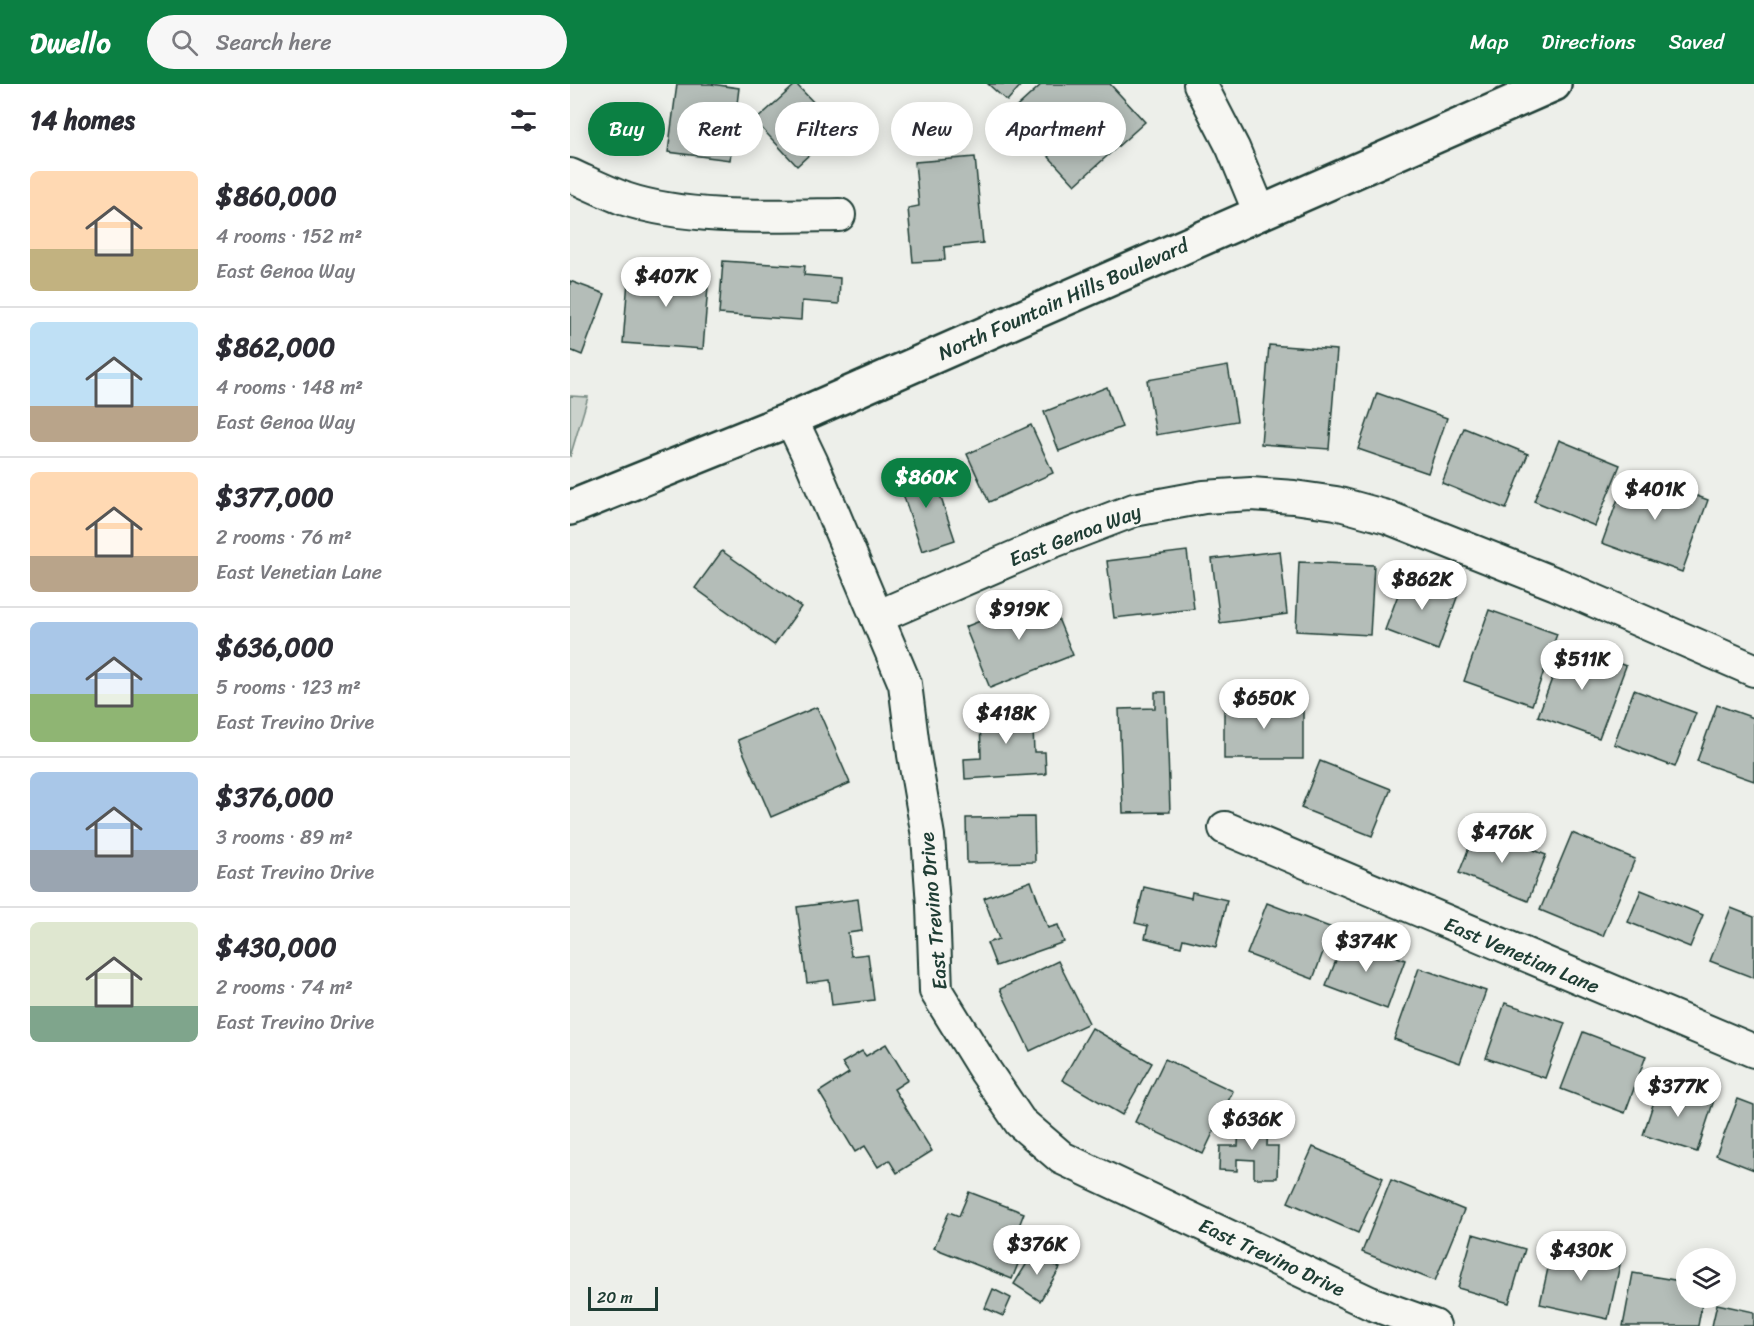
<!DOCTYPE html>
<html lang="en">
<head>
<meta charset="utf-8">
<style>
  :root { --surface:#fff; --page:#f7f7f7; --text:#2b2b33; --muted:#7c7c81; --line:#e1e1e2; --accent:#0b8043 }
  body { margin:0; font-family:Sriracha,sans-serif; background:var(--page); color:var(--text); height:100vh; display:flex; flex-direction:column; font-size:22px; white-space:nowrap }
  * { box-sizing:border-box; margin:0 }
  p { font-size:20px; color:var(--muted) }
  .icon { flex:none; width:33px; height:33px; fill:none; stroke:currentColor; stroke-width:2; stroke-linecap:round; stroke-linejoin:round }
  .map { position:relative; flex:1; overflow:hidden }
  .side { display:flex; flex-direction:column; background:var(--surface); width:570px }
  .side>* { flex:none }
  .hud { position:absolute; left:18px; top:18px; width:570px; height:54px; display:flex; gap:12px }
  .buttons { position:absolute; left:1106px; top:1164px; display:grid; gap:12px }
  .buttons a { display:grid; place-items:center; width:60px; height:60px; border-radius:50%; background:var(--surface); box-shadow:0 3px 15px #0003; font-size:30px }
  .scale { position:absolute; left:18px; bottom:15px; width:70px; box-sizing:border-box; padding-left:6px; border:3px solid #1f3d34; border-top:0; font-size:16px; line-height:21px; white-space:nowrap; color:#1f3d34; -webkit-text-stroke:4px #f6f6f2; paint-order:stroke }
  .price { position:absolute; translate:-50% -51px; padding:0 14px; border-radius:21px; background:#fff; color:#222; font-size:20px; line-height:39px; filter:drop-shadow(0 2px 3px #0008) }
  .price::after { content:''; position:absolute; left:50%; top:36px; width:18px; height:14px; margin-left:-9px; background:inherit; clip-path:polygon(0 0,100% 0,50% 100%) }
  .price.on { background:var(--accent); color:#fff }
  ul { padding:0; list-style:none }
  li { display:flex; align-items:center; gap:18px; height:150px; padding:0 30px }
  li+li { border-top:2px solid var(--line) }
  li span { display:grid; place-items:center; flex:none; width:168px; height:120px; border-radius:9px; color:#555 }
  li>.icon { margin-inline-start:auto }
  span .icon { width:72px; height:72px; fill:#fffc; stroke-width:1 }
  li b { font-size:26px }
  h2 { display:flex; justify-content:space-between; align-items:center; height:72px; padding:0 30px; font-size:26px }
  .chip { padding:0 21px; border-radius:27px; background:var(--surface); box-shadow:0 3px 15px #0003; font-size:21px; line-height:54px }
  .chip.on { background:var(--accent); color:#fff }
  header { display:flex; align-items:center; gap:36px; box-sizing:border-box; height:84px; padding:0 30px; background:var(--accent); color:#fff }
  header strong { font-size:28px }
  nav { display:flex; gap:33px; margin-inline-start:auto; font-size:21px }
  .search { width:420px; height:54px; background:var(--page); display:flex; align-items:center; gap:15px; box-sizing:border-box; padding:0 21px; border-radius:33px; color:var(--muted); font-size:22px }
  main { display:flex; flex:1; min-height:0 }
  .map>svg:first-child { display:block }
  .grass { fill:#cbd2cc; stroke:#758880; stroke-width:1.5 }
  .building { fill:#b4bdb8; stroke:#1f3d34; stroke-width:1.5 }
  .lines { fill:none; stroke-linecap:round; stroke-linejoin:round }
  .minor-casing { stroke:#1f3d34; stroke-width:36 }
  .major-casing { stroke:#1f3d34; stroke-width:38 }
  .minor { stroke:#f6f6f2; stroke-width:32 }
  .major { stroke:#f6f6f2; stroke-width:33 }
  .labels { text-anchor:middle; stroke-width:4.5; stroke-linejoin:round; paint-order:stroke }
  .street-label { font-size:20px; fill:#1f3d34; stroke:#f6f6f2 }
</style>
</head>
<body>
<header>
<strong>Dwello</strong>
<div class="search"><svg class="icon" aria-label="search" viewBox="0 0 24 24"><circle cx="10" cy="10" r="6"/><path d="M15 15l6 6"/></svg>Search here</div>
<nav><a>Map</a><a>Directions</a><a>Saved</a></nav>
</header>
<main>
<section class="side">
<h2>14 homes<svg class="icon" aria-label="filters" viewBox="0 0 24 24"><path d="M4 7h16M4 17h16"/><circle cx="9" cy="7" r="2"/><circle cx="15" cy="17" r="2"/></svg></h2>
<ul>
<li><span style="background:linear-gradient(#ffd9b3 65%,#c2b280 0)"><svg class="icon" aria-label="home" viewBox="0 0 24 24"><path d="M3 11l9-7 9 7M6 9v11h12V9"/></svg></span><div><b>$860,000</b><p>4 rooms · 152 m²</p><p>East Genoa Way</p></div></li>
<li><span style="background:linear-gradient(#bfe0f5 70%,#b9a48a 0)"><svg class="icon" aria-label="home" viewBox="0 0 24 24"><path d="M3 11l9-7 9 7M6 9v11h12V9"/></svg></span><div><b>$862,000</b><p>4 rooms · 148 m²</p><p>East Genoa Way</p></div></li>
<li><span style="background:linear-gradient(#ffd9b3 70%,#b9a48a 0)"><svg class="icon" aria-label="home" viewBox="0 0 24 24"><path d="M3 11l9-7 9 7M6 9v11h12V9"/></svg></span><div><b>$377,000</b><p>2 rooms · 76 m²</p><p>East Venetian Lane</p></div></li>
<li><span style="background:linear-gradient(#a9c7e8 60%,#8fb573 0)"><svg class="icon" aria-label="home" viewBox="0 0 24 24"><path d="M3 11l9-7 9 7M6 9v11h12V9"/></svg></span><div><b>$636,000</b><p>5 rooms · 123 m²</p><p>East Trevino Drive</p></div></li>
<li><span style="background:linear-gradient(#a9c7e8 65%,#9aa5b1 0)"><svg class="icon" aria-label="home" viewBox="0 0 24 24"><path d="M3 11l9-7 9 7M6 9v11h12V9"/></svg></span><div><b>$376,000</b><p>3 rooms · 89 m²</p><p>East Trevino Drive</p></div></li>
<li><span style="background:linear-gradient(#dfe7d0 70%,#7fa58c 0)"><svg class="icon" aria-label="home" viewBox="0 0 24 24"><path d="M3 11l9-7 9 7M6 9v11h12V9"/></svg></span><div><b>$430,000</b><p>2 rooms · 74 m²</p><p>East Trevino Drive</p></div></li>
</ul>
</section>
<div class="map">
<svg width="1184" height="1242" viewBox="0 0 1184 1242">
  <rect width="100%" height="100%" fill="#edefea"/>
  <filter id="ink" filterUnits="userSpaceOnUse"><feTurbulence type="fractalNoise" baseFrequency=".0167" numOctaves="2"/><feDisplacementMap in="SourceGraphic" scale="12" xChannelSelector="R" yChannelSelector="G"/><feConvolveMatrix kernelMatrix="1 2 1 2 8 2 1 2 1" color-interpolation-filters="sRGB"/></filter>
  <g filter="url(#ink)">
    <path class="grass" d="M0,312L18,313L0,373Z"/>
    <g class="building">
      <path d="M107,0H141L169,4L160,76L98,68Z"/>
      <path d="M226,0L268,44L227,82L185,37Z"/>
      <path d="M418,0H452L437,17Z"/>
      <path d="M472,0H540L575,38L505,101L439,30Z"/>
      <path d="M405,73L413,159L374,163L375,176L343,178L338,124L349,122L345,78Z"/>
      <path d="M153,177L235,182L234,191L270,194L269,220L232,217L231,236L149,230Z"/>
      <path d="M59,184L139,190L133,265L53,259Z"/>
      <path d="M0,197L35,210L12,271L0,266Z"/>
      <path d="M699,261L767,266L759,365L691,360Z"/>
      <path d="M658,282L667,337L586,351L577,296Z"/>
      <path d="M537,303L552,343L489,367L474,328Z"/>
      <path d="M807,309L877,334L858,389L788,365Z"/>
      <path d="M461,341L483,389L419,418L397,370Z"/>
      <path d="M894,344L958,370L936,425L872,399Z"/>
      <path d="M989,356L1050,381L1025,442L964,417Z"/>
      <path d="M361,384L385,456L352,467L328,395Z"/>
      <path d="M1058,387L1138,416L1112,488L1032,459Z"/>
      <path d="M152,467L231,523L204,561L125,504Z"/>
      <path d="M617,467L624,525L544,534L537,477Z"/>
      <path d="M710,467L717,530L650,539L642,475Z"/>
      <path d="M729,478L804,481L800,551L726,547Z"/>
      <path d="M836,489L889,508L868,566L815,546Z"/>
      <path d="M478,510L503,571L420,604L395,543Z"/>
      <path d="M919,526L987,550L962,621L894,597Z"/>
      <path d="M995,560L1056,582L1029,654L968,632Z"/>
      <path d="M1064,606L1126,629L1105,683L1044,660Z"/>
      <path d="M585,608H596L600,728L553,729L549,625L585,624Z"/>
      <rect x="654" y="617" width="79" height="58"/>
      <path d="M1147,621L1184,634V697L1127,677Z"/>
      <path d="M462,622L464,668H475L476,690L395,695L394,675L411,674L410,625Z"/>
      <path d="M247,623L280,699L201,733L168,656Z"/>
      <path d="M750,677L821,705L802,752L731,724Z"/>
      <path d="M464,733L465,778L397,779L396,734Z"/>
      <path d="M907,743L976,771L958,817L889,789Z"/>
      <path d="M1002,749L1065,775L1033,852L970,826Z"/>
      <path d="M461,797L478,844L488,841L494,858L426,882L417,859L429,855L414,814Z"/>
      <path d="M574,803L621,814L622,808L657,816L646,863L613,855L611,863L575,854L578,842L565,839Z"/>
      <path d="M1071,806L1133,831L1120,863L1058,838Z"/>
      <path d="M288,815L292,847L278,849L281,872L298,870L304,916L262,921L259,896L237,899L227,823Z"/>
      <path d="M697,819L762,844L743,895L677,870Z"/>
      <path d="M1161,824L1184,833V894L1140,877Z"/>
      <path d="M775,853L835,876L817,925L756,902Z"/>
      <path d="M488,877L519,939L460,967L430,905Z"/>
      <path d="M849,884L916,907L890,979L824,955Z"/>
      <path d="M935,919L995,939L975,994L916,974Z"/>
      <path d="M522,944L582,979L552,1031L492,996Z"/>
      <path d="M1013,948L1076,972L1055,1029L991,1005Z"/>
      <path d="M316,960L338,996L324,1005L362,1067L327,1089L319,1076L308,1083L295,1062L285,1068L249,1008L279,989L272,979L292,967L296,972Z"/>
      <path d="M595,975L663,1007L633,1070L565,1038Z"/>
      <path d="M1090,999L1144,1016L1127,1068L1073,1051Z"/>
      <path d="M1168,1015L1184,1021V1086L1146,1071Z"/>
      <path d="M669,1037L698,1038L697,1062H708L707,1094H684V1076L667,1075V1087L649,1086L650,1062H668Z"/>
      <path d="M743,1063L813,1094L788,1149L718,1118Z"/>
      <path d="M821,1096L894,1126L865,1197L792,1168Z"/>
      <path d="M399,1108L454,1129L444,1155L456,1160L442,1195L364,1164L379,1128L389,1132Z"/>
      <path d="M903,1150L955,1165L939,1219L888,1204Z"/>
      <path d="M983,1162L1051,1176L1038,1235L970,1220Z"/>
      <path d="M464,1168L490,1184L470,1217L444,1200Z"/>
      <path d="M1063,1189L1116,1198V1214H1133L1128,1242H1053Z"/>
      <path d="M423,1205L441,1214L433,1232L415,1224Z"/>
      <path d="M1147,1220L1184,1228V1242H1142Z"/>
    </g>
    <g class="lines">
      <defs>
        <g id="minor">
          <path d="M630,0L663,64L690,129"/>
          <path d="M0,91C18,99 36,108 55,115C118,136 202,132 269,131"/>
          <path d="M221,335L242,379L335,600L344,671L358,752L363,821L366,907L416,988L450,1038L492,1074L800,1219L864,1242"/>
          <path d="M307,533L473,461L564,426L634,413L681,410L724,413L766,419L817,433L986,500L1184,586"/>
          <path d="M655,744L1184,967"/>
        </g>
        <path id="major" d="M0,424L221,335L984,0"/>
      </defs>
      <use href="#minor" class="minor-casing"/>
      <use href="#major" class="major-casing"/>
      <use href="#minor" class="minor"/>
      <use href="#major" class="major"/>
    </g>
  </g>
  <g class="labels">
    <g class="street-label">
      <text transform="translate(493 215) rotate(-24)" y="7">North Fountain Hills Boulevard</text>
      <text transform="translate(505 451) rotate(-21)" y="7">East Genoa Way</text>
      <text transform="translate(363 827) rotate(-95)" y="7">East Trevino Drive</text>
      <text transform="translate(952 871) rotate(23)" y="7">East Venetian Lane</text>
      <text transform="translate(702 1173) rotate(25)" y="7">East Trevino Drive</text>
    </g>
  </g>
</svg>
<div class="buttons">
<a><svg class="icon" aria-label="layers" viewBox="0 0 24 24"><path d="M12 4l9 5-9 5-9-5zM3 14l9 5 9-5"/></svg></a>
</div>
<div class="scale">20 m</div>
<b class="price" style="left:96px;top:224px">$407K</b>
<b class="price on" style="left:356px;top:425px">$860K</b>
<b class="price" style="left:1085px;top:437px">$401K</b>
<b class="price" style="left:852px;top:527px">$862K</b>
<b class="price" style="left:449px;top:557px">$919K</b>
<b class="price" style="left:1012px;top:607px">$511K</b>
<b class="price" style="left:694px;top:646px">$650K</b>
<b class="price" style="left:436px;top:661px">$418K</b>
<b class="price" style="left:932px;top:780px">$476K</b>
<b class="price" style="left:796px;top:889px">$374K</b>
<b class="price" style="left:1108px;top:1034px">$377K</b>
<b class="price" style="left:682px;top:1067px">$636K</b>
<b class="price" style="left:467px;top:1192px">$376K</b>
<b class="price" style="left:1011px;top:1198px">$430K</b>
<div class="hud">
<a class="chip on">Buy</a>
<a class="chip">Rent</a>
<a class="chip">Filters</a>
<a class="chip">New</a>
<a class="chip">Apartment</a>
</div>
</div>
</main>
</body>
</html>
